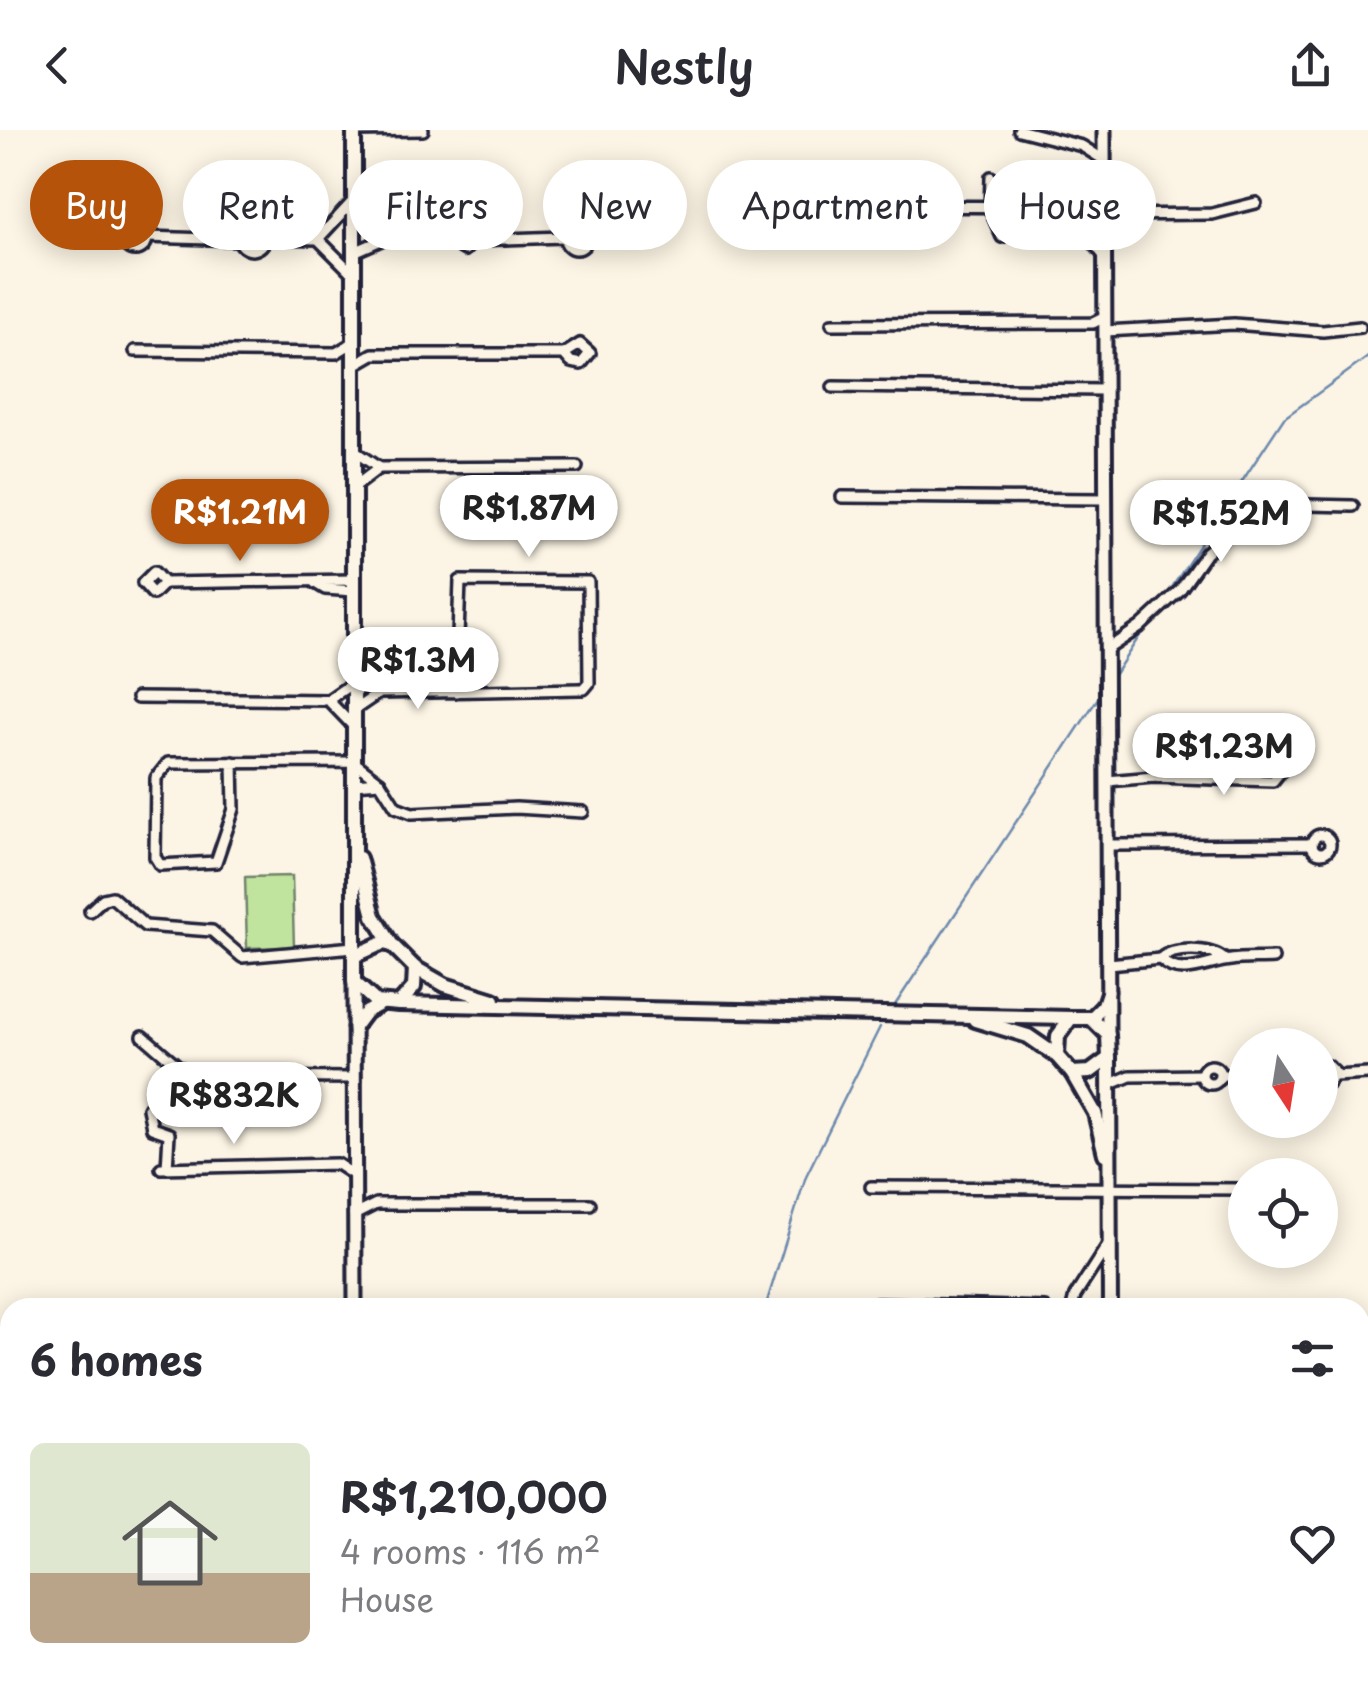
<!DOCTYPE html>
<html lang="en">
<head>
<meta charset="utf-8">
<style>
  :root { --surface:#fff; --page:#f2f2f3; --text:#2b2b33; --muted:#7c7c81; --accent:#b45309 }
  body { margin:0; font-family:"Playpen Sans",sans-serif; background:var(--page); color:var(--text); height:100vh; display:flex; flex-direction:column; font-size:38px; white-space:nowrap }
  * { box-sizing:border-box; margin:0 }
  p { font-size:32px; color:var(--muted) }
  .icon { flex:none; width:55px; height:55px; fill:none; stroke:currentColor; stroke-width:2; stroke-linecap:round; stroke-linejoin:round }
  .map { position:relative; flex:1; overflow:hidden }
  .details { position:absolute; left:0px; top:1168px; width:1370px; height:392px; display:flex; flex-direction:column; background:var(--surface); border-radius:30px 30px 0 0; box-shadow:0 5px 25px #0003 }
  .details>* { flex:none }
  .hud { position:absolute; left:30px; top:30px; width:1310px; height:90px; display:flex; gap:20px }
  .needle { width:65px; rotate:168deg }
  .fabs { position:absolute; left:1228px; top:898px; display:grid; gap:20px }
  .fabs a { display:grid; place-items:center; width:110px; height:110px; border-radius:50%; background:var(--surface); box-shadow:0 5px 25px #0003; font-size:50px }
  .price { position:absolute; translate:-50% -85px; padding:0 22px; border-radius:35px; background:#fff; color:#222; font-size:32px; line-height:65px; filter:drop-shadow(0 2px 5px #0008) }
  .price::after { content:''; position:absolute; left:50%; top:60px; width:30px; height:22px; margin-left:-15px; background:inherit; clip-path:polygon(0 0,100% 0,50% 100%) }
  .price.current { background:var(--accent); color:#fff }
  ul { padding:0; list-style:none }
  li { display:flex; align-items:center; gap:30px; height:250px; padding:0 30px }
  li span { display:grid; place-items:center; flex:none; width:280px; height:200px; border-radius:15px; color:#555 }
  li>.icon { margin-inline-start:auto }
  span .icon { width:120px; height:120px; fill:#fffc; stroke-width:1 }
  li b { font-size:42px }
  h2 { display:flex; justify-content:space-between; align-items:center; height:120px; padding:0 30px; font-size:42px }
  .chip { padding:0 35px; border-radius:45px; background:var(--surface); box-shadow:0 5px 25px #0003; font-size:35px; line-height:90px }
  .chip.current { background:var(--accent); color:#fff }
  header { display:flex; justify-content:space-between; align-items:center; height:130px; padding:0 30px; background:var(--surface); font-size:45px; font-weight:600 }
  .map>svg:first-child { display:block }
  .green { fill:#c0e49e; stroke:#71836c; stroke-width:2.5 }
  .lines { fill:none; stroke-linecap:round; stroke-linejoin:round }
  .stream { stroke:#6d89ae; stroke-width:2.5 }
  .minor-casing { stroke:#22223b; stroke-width:16 }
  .tertiary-casing { stroke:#22223b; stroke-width:19 }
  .secondary-casing { stroke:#22223b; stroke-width:20 }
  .minor { stroke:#fcf5e5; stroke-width:9 }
  .tertiary { stroke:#fcf5e5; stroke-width:11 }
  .secondary { stroke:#fcf5e5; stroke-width:12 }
</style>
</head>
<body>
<header><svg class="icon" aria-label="back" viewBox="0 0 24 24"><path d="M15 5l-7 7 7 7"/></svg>Nestly<svg class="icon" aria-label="share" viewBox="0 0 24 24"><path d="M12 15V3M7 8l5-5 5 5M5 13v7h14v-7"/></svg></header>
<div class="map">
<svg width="1368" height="1559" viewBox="0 0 1368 1559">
  <rect width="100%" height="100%" fill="#fcf5e5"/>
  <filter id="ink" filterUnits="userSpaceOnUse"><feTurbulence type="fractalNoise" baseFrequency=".01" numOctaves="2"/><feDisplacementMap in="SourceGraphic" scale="20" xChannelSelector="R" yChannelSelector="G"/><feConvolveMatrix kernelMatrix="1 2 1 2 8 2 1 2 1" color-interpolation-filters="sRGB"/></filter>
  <g filter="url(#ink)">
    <path class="green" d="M292,746L294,817L247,818L245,747Z"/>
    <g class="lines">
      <g class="stream">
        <path d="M1163,471L1284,288L1368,227"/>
        <path d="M1113,547L1144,499"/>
        <path d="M893,878L1100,565"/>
        <path d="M765,1178L806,1046L880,897"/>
        <path d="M644,1559L647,1550"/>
      </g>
      <defs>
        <g id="minor">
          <path d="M1019,0L1082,16L1104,30"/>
          <path d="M354,1L423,0"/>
          <path d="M991,47L990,79L1002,107"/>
          <path d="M478,63L470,79L480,107"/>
          <path d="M855,76L1060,77C1081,84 1089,111 1105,127"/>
          <path d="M1105,85L1212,84L1256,73"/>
          <circle cx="252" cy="107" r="13"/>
          <circle cx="135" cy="108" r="12"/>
          <circle cx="576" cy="108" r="11"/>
          <path d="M147,107L239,110"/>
          <path d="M265,108L318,109L353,144"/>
          <path d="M318,109L353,71"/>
          <path d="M475,110L468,98L455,100L453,113L465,120L475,110L564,107"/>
          <path d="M354,122L386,108L452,106"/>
          <path d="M832,194L1093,193L1105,187"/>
          <path d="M1105,201L1234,194L1323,201L1360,197"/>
          <path d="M135,221L336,223L354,212"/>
          <path d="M354,235L373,224H564L571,232L581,234L590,223L580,214L564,224"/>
          <path d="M833,257L1105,260"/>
          <path d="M354,321L379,338"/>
          <path d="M354,357L379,338L577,337"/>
          <path d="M842,367L1105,369"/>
          <path d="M164,453L154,442L143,453L153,464L164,453L354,450"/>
          <path d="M315,453L325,459L354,461"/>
          <path d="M1106,520L1140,497L1180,460L1206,423L1262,374L1353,376"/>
          <path d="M354,548L379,563L580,559H584L589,553L588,452L460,451L456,562"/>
          <path d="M137,568L328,570L354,552"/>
          <path d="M328,570L354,597"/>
          <path d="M354,580L379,563"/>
          <path d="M233,632L234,679L216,732L160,735L155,727L156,648L168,633L354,632L380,652"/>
          <path d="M1107,651L1154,647L1273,651L1281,641L1283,618"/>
          <path d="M354,654L380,652L396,677L412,683L516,678L583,682"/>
          <circle cx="1321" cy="714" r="9"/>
          <path d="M1108,715L1312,714"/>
          <path d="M90,781L103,769L112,767L145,796L212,801L242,827L354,817"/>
          <path d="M1160,829C1173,817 1211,817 1225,830"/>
          <path d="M1109,834L1160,829C1181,850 1207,832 1231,830C1244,828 1259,829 1273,828"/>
          <path d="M143,906L191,947L354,948"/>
          <circle cx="1211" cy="945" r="9"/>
          <path d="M1320,937L1328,936L1335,943L1329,953L1320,952"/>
          <path d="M1221,945H1245"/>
          <path d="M1335,946L1368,944"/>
          <path d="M1109,955L1130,946L1202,945"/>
          <path d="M148,978L152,998L169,1004L167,1038"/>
          <path d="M161,1038L337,1034L354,1045"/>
          <path d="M871,1057L1245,1059"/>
          <path d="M354,1085L376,1074H590"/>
          <path d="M872,1178L877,1173L1045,1178"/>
          <path d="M1072,1178L1075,1166L1109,1113"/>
        </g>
        <g id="tertiary">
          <path d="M1104,0L1108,905"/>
          <path d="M354,852L355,1178"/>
          <path d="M1091,888L1103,876L1108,861"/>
          <path d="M354,898L366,882L383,873"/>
          <path d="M351,1550V1559"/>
        </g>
        <g id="secondary">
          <path d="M359,728L374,786L392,815"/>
          <path d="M383,813L392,815L415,838L414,857L399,874L376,872L354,852V826Z"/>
          <path d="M354,826V0"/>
          <path d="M415,838L445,855L494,870"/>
          <path d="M399,874L1071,888"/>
          <path d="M1071,888H1091L1108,905L1109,928L1090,942L1072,943L1057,926L1058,906Z"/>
          <path d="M975,890L1028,906L1057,926"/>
          <path d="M1109,928L1110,1178"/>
          <path d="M1072,943L1095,983L1105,1024"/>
          <path d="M1110,1559V1550"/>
        </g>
      </defs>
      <use href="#minor" class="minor-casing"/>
      <use href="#tertiary" class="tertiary-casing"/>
      <use href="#secondary" class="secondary-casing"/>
      <use href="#minor" class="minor"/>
      <use href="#tertiary" class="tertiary"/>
      <use href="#secondary" class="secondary"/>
    </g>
  </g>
</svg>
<div class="fabs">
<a><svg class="needle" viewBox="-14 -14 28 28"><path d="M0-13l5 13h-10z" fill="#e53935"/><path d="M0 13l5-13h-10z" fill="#7c7c81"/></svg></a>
<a><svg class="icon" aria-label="locate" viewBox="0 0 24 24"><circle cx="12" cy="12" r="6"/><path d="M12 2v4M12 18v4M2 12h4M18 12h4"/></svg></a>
</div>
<b class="price" style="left:529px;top:430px">R$1.87M</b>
<b class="price current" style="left:240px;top:434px">R$1.21M</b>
<b class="price" style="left:1221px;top:435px">R$1.52M</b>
<b class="price" style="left:418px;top:582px">R$1.3M</b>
<b class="price" style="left:1224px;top:668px">R$1.23M</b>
<b class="price" style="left:234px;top:1017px">R$832K</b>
<div class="hud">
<a class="chip current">Buy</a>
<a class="chip">Rent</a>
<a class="chip">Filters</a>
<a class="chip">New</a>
<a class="chip">Apartment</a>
<a class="chip">House</a>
</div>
<section class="details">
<h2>6 homes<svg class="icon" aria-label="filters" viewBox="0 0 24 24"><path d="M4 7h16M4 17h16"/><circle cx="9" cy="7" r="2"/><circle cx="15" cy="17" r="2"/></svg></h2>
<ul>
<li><span style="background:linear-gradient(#dfe7d0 65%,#b9a48a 0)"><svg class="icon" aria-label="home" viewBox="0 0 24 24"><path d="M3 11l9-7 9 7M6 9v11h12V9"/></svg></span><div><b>R$1,210,000</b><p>4 rooms · 116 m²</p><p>House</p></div><svg class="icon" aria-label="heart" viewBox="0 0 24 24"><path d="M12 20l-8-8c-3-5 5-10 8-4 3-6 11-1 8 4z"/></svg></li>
</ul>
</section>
</div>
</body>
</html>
